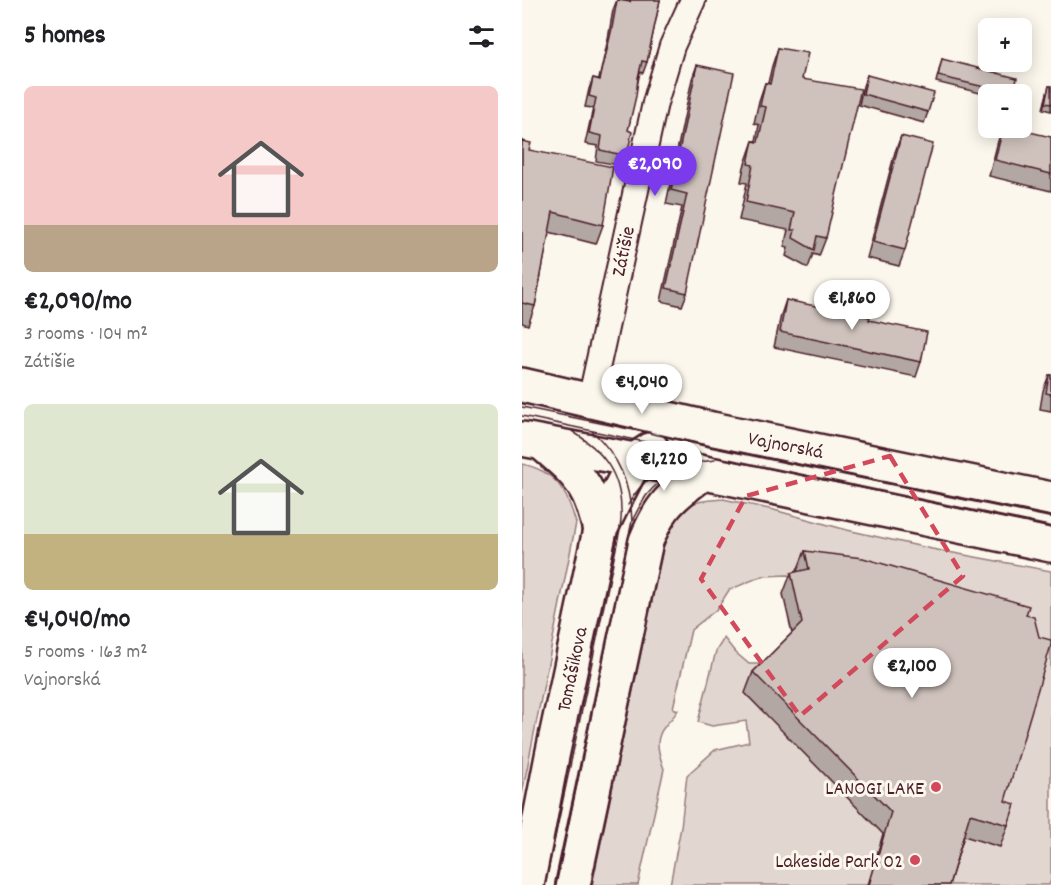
<!DOCTYPE html>
<html lang="en">
<head>
<meta charset="utf-8">
<style>
  :root { --surface:#fff; --page:#f2f2f2; --text:#202124; --muted:#757577; --accent:#7c3aed }
  body { margin:0; font-family:Dekko,sans-serif; background:var(--page); color:var(--text); height:100vh; display:flex; flex-direction:column; font-size:22px; white-space:nowrap }
  * { box-sizing:border-box; margin:0 }
  p { font-size:20px; color:var(--muted) }
  .icon { flex:none; width:33px; height:33px; fill:none; stroke:currentColor; stroke-width:2; stroke-linecap:round; stroke-linejoin:round }
  .map { position:relative; flex:1; overflow:hidden }
  .details { display:flex; flex-direction:column; background:var(--surface); width:522px }
  .details>* { flex:none }
  .buttons { position:absolute; left:456px; top:18px; display:grid; gap:12px }
  .buttons a { display:grid; place-items:center; width:54px; height:54px; border-radius:9px; background:var(--surface); box-shadow:0 3px 15px #0003; font-size:30px }
  .price { position:absolute; translate:-50% -51px; padding:0 14px; border-radius:21px; background:#fff; color:#222; font-size:20px; line-height:39px; filter:drop-shadow(0 2px 3px #0008) }
  .price::after { content:''; position:absolute; left:50%; top:36px; width:18px; height:14px; margin-left:-9px; background:inherit; clip-path:polygon(0 0,100% 0,50% 100%) }
  .price.selected { background:var(--accent); color:#fff }
  ul { padding:0; list-style:none }
  li { display:grid; align-content:center; gap:12px; height:318px; padding:0 24px }
  li span { display:grid; place-items:center; height:186px; border-radius:9px; color:#555 }
  li>.icon { margin-inline-start:auto }
  span .icon { width:108px; height:108px; fill:#fffc; stroke-width:1 }
  li b { font-size:26px }
  h2 { display:flex; justify-content:space-between; align-items:center; height:72px; padding:0 24px; font-size:26px }
  main { display:flex; flex:1; min-height:0 }
  .map>svg:first-child { display:block }
  .green { fill:#e2d7d0; stroke:#967b7e; stroke-width:1.5 }
  .lines { fill:none; stroke-linecap:round; stroke-linejoin:round }
  .minor-casing { stroke:#4a1f2b; stroke-width:28 }
  .secondary-casing { stroke:#4a1f2b; stroke-width:38 }
  .minor { stroke:#fbf7ec; stroke-width:24 }
  .secondary { stroke:#fbf7ec; stroke-width:33 }
  .tram { stroke:#4a1f2b; stroke-width:1.5 }
  .wall { fill:#b2a7a2; stroke:#4a1f2b; stroke-width:1.5 }
  .building { fill:#cfc2bc; stroke:#4a1f2b; stroke-width:1.5 }
  .marked { fill:none; stroke:#d1495b; stroke-width:4.5; stroke-dasharray:12 8; stroke-linejoin:round }
  .poi-dot { fill:#d1495b; stroke:#fbf7ec; stroke-width:2 }
  .labels { text-anchor:middle; stroke-width:6; stroke-linejoin:round; paint-order:stroke }
  .street-label { font-size:20px; fill:#4a1f2b; stroke:#fbf7ec }
  .poi-label { font-size:20px; fill:#4a1f2b; stroke:#fbf7ec; text-anchor:end }
</style>
</head>
<body>
<main>
<section class="details">
<h2>5 homes<svg class="icon" aria-label="filters" viewBox="0 0 24 24"><path d="M4 7h16M4 17h16"/><circle cx="9" cy="7" r="2"/><circle cx="15" cy="17" r="2"/></svg></h2>
<ul>
<li><span style="background:linear-gradient(#f6c9c9 75%,#b9a48a 0)"><svg class="icon" aria-label="home" viewBox="0 0 24 24"><path d="M3 11l9-7 9 7M6 9v11h12V9"/></svg></span><div><b>€2,090/mo</b><p>3 rooms · 104 m²</p><p>Zátišie</p></div></li>
<li><span style="background:linear-gradient(#dfe7d0 70%,#c2b280 0)"><svg class="icon" aria-label="home" viewBox="0 0 24 24"><path d="M3 11l9-7 9 7M6 9v11h12V9"/></svg></span><div><b>€4,040/mo</b><p>5 rooms · 163 m²</p><p>Vajnorská</p></div></li>
</ul>
</section>
<div class="map">
<svg width="529" height="885" viewBox="0 0 529 885">
  <rect width="100%" height="100%" fill="#fbf7ec"/>
  <filter id="ink" filterUnits="userSpaceOnUse"><feTurbulence type="fractalNoise" baseFrequency=".0167" numOctaves="2"/><feDisplacementMap in="SourceGraphic" scale="12" xChannelSelector="R" yChannelSelector="G"/><feConvolveMatrix kernelMatrix="1 2 1 2 8 2 1 2 1" color-interpolation-filters="sRGB"/></filter>
  <g filter="url(#ink)">
    <g class="green">
      <path d="M0,464C34,471 45,491 54,523L0,794Z"/>
      <path d="M201,499L252,510L325,530L410,549L529,571V880L527,885H148L159,827L165,775L193,750L227,742L224,721L190,726L176,722L194,651L202,638L213,652L227,664H252L279,650L280,594L266,575L240,576L207,590L195,609L169,630L151,708L156,710C152,717 148,720 143,726C131,740 137,754 142,769L116,885H70L142,543C156,505 162,502 201,499Z"/>
    </g>
    <g class="lines">
      <defs>
        <path id="minor" d="M68,401L133,103L150,46L171,0"/>
        <g id="secondary">
          <path d="M0,385L190,429L529,499"/>
          <path d="M0,439L203,477L529,545"/>
          <path d="M20,443C37,458 56,472 66,493C72,505 75,518 78,530"/>
          <path d="M5,885L30,756L78,530L95,495L113,460L130,449"/>
          <path d="M51,885L124,541C129,529 135,516 143,506C153,493 168,483 181,473"/>
        </g>
      </defs>
      <use href="#minor" class="minor-casing"/>
      <use href="#secondary" class="secondary-casing"/>
      <use href="#minor" class="minor"/>
      <use href="#secondary" class="secondary"/>
      <g class="tram">
        <path d="M0,407L529,516"/>
        <path d="M0,416L529,528"/>
        <path d="M106,505C120,479 144,462 173,453"/>
        <path d="M110,521C114,513 119,504 124,496C140,475 167,462 193,460"/>
        <path d="M23,885L97,534C98,527 100,519 99,511C99,473 80,450 50,431"/>
        <path d="M34,885L110,521C108,484 98,457 70,431"/>
      </g>
    </g>
    <g class="wall">
      <path d="M95,0L106,1L107,0H138L125,62L121,73L118,72L106,130L105,156L102,166L74,161L76,146L63,144L71,108L63,107L67,89L71,78L77,79L86,39L91,10Z"/>
      <path d="M256,48L280,79L304,238L297,256L291,254L286,268L264,256L266,248L262,247L266,230L217,220L225,183L219,182L222,167L231,141H234L237,125L232,123L237,101L243,83H246L250,66Z"/>
      <path d="M420,59L492,94L466,95L414,82Z"/>
      <path d="M175,65L165,293L160,306L139,301L160,207L144,204L170,79Z"/>
      <path d="M345,75L406,112L402,123L337,105L341,86Z"/>
      <path d="M527,86H529V111L521,109Z"/>
      <path d="M481,128L529,137V191L467,176L476,141Z"/>
      <path d="M379,136L383,250L377,266L345,258L373,152Z"/>
      <path d="M0,141L7,150L81,225L74,244L27,232L13,306L6,325L0,323Z"/>
      <path d="M264,300L399,362L394,377L252,347L259,315Z"/>
      <path d="M527,375H529V411L518,409L521,391Z"/>
      <path d="M283,551L504,615L483,801L486,825L478,847L442,836L427,885H346L361,834L223,693L231,672L270,633L261,594L269,573L275,571Z"/>
    </g>
    <g class="building">
      <path d="M95,0L108,2L109,0H138L125,62L120,61L116,78L114,96L106,130L110,132L105,156L78,150L80,136L67,133L74,98L67,96L71,78L78,80L90,28Z"/>
      <path d="M256,48L286,53L280,79L339,89L304,238L295,236L292,250L271,238L273,230H269L273,213L224,202L231,165L226,164L229,149L231,141L236,142L244,107L238,106L243,83L248,84Z"/>
      <path d="M420,59L495,78L492,94L416,76Z"/>
      <path d="M175,65L212,73L165,293L144,288L165,194L149,190Z"/>
      <path d="M345,75L412,93L406,112L341,94Z"/>
      <path d="M527,86H529V104L523,103Z"/>
      <path d="M481,128H491L529,137V174L473,160Z"/>
      <path d="M379,136L411,144L383,250L351,242Z"/>
      <path d="M0,141L9,143L7,150L91,167L81,225L31,212L13,306L0,303Z"/>
      <path d="M264,300L348,317L347,320L405,332L399,362L258,332Z"/>
      <path d="M527,375H529V394L524,393Z"/>
      <path d="M283,551L341,558L507,606L504,615L512,617L517,637L529,640V645L483,801L493,804L486,825L448,814L427,885H347L369,812L231,672L280,623L269,573L287,569Z"/>
    </g>
  </g>
  <path class="marked" d="M368,456L441,576L278,716L179,579L224,496Z"/>
  <g class="poi-dot">
    <circle cx="414" cy="787" r="6"/>
    <circle cx="393" cy="860" r="6"/>
  </g>
  <g class="labels">
    <g class="street-label">
      <text transform="translate(100 251) rotate(-78)" y="7">Zátišie</text>
      <text transform="translate(264 444) rotate(11)" y="7">Vajnorská</text>
      <text transform="translate(49 669) rotate(-78)" y="7">Tomášikova</text>
    </g>
    <g class="poi-label">
      <text x="402" y="794">LANOGI LAKE</text>
      <text x="381" y="867">Lakeside Park 02</text>
    </g>
  </g>
</svg>
<div class="buttons">
<a>+</a>
<a>−</a>
</div>
<b class="price selected" style="left:133px;top:197px">€2,090</b>
<b class="price" style="left:330px;top:331px">€1,860</b>
<b class="price" style="left:120px;top:415px">€4,040</b>
<b class="price" style="left:142px;top:492px">€1,220</b>
<b class="price" style="left:390px;top:699px">€2,100</b>
</div>
</main>
</body>
</html>
